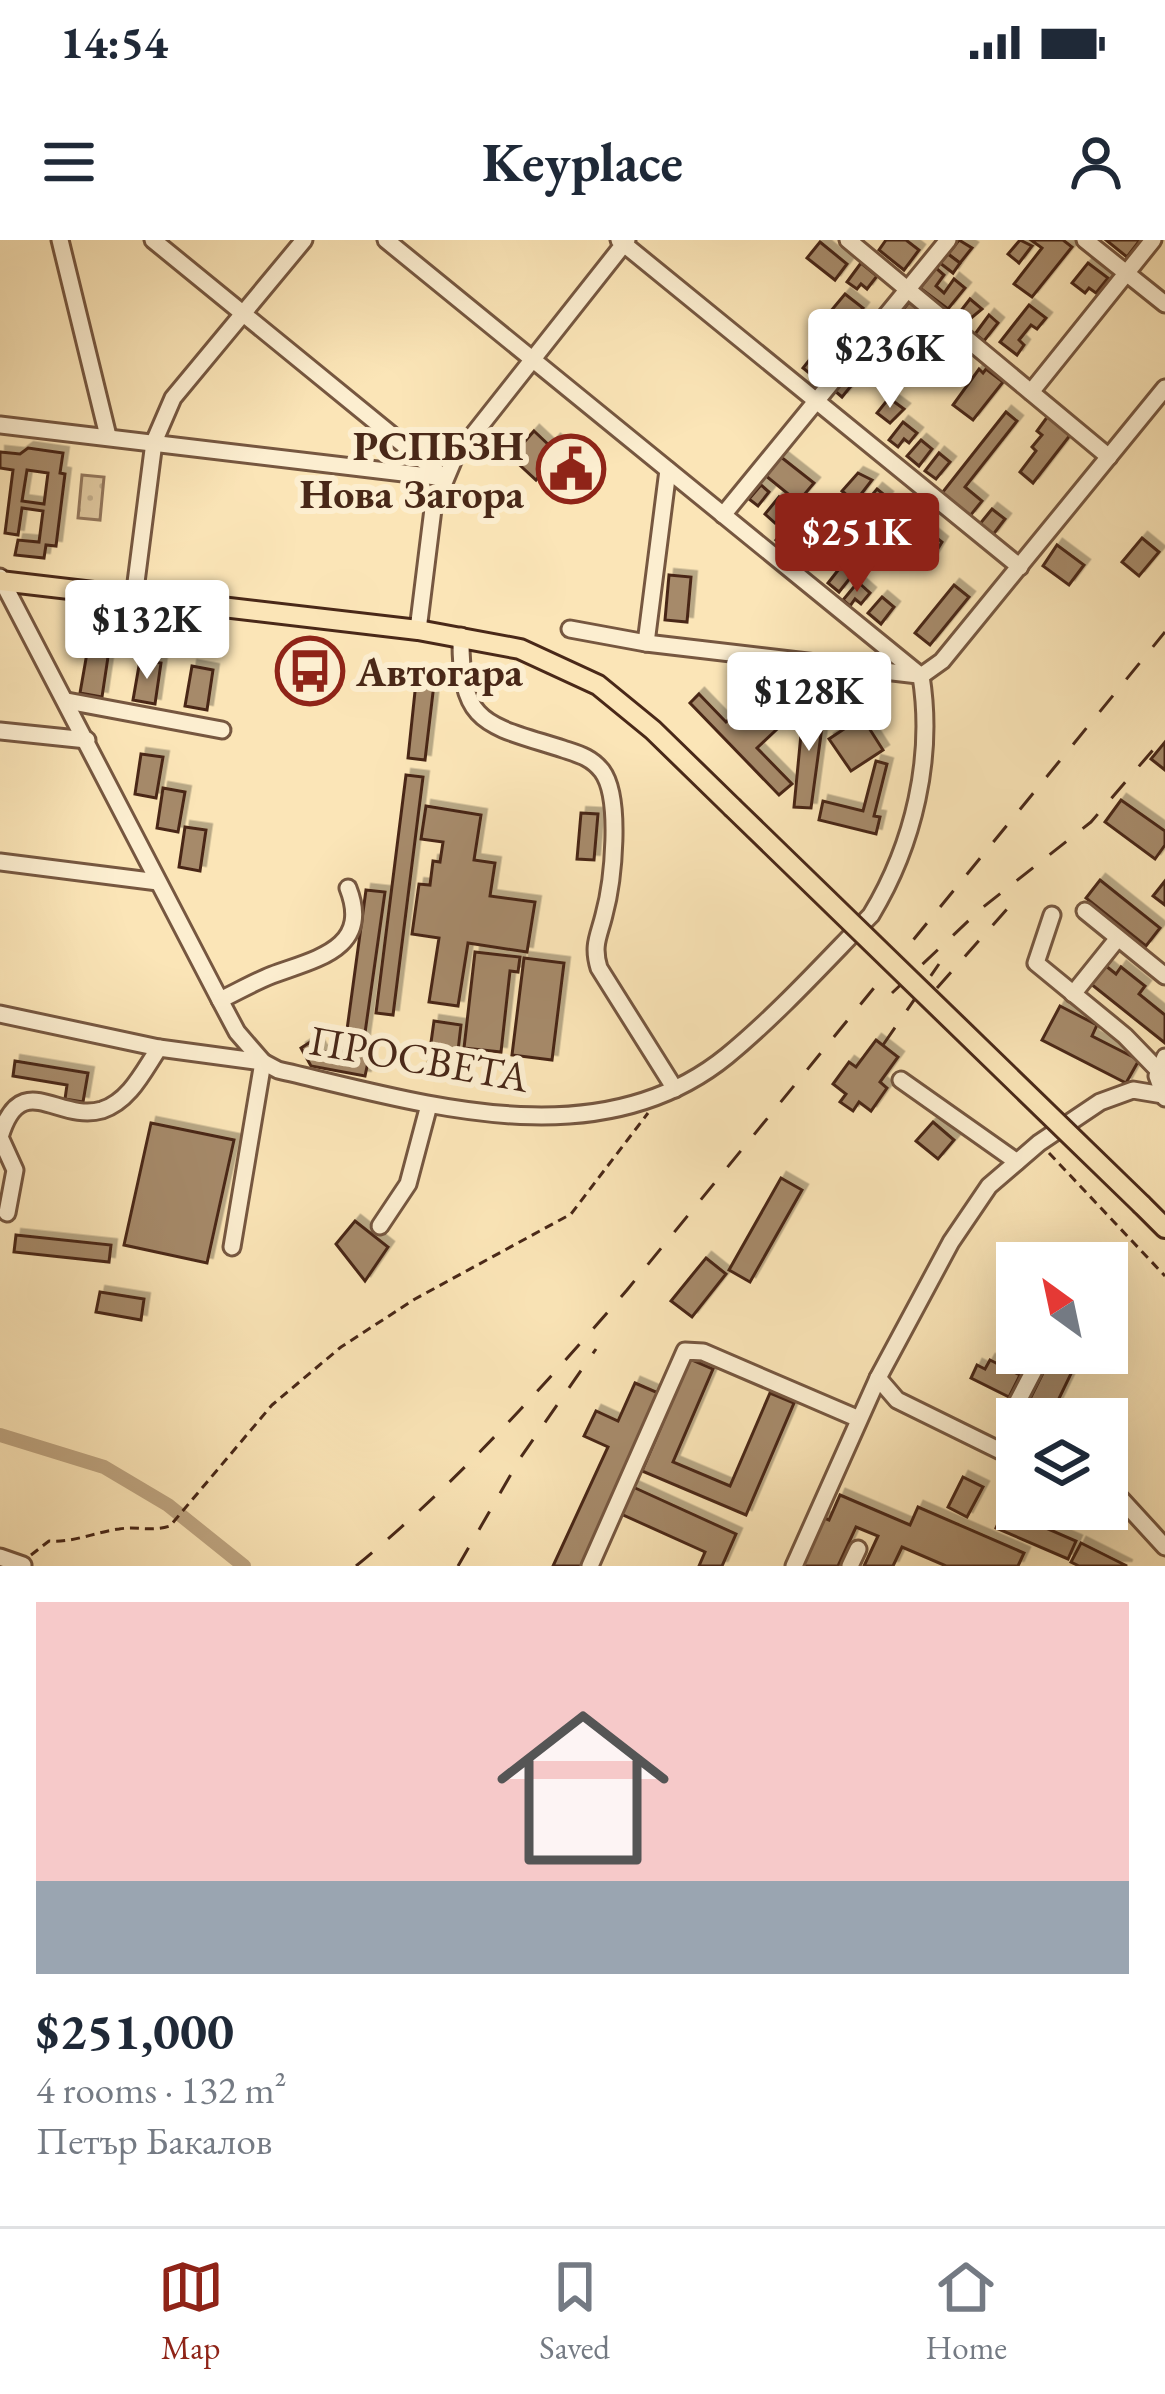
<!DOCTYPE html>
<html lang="en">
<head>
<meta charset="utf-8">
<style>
  :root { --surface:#fff; --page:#f2f2f3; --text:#1f2937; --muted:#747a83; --line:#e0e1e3; --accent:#8f2418 }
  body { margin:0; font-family:"EB Garamond",serif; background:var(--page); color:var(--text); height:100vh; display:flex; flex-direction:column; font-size:45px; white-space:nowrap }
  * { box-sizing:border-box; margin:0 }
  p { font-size:39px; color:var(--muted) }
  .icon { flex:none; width:66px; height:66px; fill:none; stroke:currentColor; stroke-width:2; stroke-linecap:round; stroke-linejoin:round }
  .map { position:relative; height:1326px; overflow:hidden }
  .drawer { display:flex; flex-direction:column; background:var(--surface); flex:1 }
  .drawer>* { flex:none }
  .needle { width:78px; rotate:327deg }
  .controls { position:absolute; left:996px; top:1002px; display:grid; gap:24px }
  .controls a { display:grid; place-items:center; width:132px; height:132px; border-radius:0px; background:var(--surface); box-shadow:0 12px 48px #0002; font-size:60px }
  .price { position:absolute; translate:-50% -102px; padding:0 27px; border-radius:12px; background:#fff; color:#222; font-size:39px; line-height:78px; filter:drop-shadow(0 3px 6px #0008) }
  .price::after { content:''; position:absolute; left:50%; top:72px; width:36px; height:27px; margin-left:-18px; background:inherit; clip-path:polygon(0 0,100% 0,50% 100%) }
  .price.current { background:var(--accent); color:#fff }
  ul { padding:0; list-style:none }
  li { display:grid; align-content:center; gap:24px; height:636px; padding:0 36px }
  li+li { border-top:3px solid var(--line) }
  li span { display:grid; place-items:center; height:372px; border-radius:0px; color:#555 }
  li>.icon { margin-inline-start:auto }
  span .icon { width:216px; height:216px; fill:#fffc; stroke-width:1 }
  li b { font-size:51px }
  .status { display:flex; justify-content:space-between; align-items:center; height:84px; padding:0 60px; background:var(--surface); direction:ltr }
  .status svg { height:33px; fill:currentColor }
  header { display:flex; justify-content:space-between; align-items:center; height:156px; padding:0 36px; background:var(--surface); font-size:54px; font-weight:700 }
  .menu { display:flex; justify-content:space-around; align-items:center; height:168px; border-top:3px solid var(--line); background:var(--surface); font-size:33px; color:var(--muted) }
  .menu a { display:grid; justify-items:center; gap:6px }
  .menu .current { color:var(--accent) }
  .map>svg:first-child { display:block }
  .park { fill:url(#park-dots); stroke:#93765a; stroke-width:3 }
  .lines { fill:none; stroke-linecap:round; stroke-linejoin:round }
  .canal { stroke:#bea581; stroke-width:14 }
  .building { fill:#a68a6b; stroke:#492818; stroke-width:3; fill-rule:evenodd; filter:url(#shadow) }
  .minor-casing { stroke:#765740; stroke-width:21 }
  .major-casing { stroke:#492818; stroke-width:24 }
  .path { stroke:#492818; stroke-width:3; stroke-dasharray:9 6; stroke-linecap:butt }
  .minor { stroke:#fceed0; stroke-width:15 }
  .major { stroke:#fbe5b7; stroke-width:18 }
  .rail { stroke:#492818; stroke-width:3; stroke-dasharray:21 21; stroke-linecap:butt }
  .major-bridge-casing { stroke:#492818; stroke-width:24; stroke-linecap:butt }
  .major-bridge { stroke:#fbe5b7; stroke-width:18 }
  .labels { text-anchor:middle; stroke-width:12; stroke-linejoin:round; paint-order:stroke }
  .poi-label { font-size:42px; font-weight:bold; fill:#492818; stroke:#fceed0; text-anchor:end }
  .street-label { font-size:42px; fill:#492818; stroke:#fceed0 }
</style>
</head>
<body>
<div class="status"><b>14:54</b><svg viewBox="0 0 49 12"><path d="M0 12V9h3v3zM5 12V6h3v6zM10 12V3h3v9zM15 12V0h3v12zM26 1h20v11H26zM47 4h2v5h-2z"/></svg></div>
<header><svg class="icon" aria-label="menu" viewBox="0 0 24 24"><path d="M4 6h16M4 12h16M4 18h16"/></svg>Keyplace<svg class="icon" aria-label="person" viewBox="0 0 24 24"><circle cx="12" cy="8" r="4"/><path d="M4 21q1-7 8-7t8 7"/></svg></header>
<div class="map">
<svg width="1165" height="1326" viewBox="0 0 1165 1326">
  <defs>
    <pattern id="park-dots" width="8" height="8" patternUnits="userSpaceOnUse" patternTransform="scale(3)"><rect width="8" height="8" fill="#ddc59c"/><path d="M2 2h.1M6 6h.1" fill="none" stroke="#bfa986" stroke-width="1.8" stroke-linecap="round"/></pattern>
    <filter id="shadow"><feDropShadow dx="5.5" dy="-5.5" stdDeviation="0" flood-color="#0004"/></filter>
  </defs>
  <rect width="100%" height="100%" fill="#fbe5b7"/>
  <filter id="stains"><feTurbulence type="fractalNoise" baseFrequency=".00167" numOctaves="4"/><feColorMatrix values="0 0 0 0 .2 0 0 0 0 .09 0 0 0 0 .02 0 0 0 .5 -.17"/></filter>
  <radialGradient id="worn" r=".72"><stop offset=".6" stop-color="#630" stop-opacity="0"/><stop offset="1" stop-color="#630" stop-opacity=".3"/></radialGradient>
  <path class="park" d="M82,235L104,237L100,280L78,278Z"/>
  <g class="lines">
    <path class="canal" d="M0,1195L104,1227L168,1265L244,1326"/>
  </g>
  <g class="building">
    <path d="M886,0H906L919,10L904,30L879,10Z"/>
    <path d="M959,0L972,8L960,23L948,14Z"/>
    <path d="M1020,0L1032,6L1019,23L1008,14Z"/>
    <path d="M1031,0H1063L1072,7L1032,57L1014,44L1042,8Z"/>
    <path d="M1106,0H1140L1127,17Z"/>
    <path d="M820,2L847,24L835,40L807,18Z"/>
    <path d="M948,14L960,23L953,33L940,23Z"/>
    <path d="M861,23L877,36L867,49L861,44L857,49L847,42Z"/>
    <path d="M1088,23L1108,38L1096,53L1089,48L1085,53L1072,43Z"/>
    <path d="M936,28L944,35L936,46L944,53L954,39L965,48L948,69L920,48Z"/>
    <path d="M845,54L863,68L848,87L830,72Z"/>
    <path d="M970,59L982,69L964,84L956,77Z"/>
    <path d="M909,62L920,70L909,91L895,80Z"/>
    <path d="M1029,65L1046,78L1037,89L1031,85L1019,100L1024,105L1017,115L1000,102Z"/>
    <path d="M989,75L998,83L984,101L975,94Z"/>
    <path d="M929,78L938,85L920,107L912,101Z"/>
    <path d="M838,84L855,97L848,106L839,98L813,136L803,128Z"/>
    <path d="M886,89L903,103L888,122L870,108Z"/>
    <path d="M951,105L966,120L950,140L934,127Z"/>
    <path d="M863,114L881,128L868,144L848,133Z"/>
    <path d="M979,129L983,133L986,129L1003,142L973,180L953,165Z"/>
    <path d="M847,135L855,141L842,157L835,151Z"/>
    <path d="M889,158L904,169L890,183L877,173Z"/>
    <path d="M1006,172L1017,181L965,247L982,261L970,276L942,253Z"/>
    <path d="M1048,176L1071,194L1033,243L1020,232L1036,211L1032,207L1042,195L1037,191Z"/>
    <path d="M903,182L917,193L909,203L904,199L898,207L889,200Z"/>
    <path d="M534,191L550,206L555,200L593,234L568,261L553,248L563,237L549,225L536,240L511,217Z"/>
    <path d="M921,200L932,209L919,226L907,216Z"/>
    <path d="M28,208L63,213L60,233L65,234L56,306L46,305L44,318L15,315L18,300L39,302L43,271L22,268L18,295L5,293L13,230L0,228V212L20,214ZM27,230L48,233L44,264L22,261Z"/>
    <path d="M939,213L950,222L936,239L925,231Z"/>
    <path d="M781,217L814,243L798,262L766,236Z"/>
    <path d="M858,233L872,240L855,262L842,251Z"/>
    <path d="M761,245L769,252L758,266L749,259Z"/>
    <path d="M877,249L887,257L873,276L862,267Z"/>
    <path d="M779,257L792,268L775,283L765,274Z"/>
    <path d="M992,269L1005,279L992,296L979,285Z"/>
    <path d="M855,275L864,282L833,321L824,313Z"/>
    <path d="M795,276L802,281L782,305L776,300Z"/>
    <path d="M915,280L926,289L913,305L902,296Z"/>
    <path d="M932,294L942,302L931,320L919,310Z"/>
    <path d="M807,297L821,309L807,326L793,314Z"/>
    <path d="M1142,298L1159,312L1139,336L1122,322Z"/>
    <path d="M1057,305L1084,325L1069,345L1043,326Z"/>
    <path d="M843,324L854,333L839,352L828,343Z"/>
    <path d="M669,335L691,337L687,382L665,380Z"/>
    <path d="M858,342L870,353L861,364L855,359L850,366L843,360Z"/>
    <path d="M954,345L969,357L930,405L915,393Z"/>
    <path d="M882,357L894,367L881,384L868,373Z"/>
    <path d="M87,413L108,417L102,457L80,453Z"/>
    <path d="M140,420L161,423L155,464L133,460Z"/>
    <path d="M192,426L213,430L207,470L185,466Z"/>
    <path d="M416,442L434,444L425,520L408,518Z"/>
    <path d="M699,454L726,482L742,467L758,484L780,463L792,475L757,508L792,544L779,555L690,463Z"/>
    <path d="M804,463L825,465L811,568L794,567Z"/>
    <path d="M862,477L883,510L851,531L829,499Z"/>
    <path d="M1165,502V530L1151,519Z"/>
    <path d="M141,514L163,517L156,558L135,554Z"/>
    <path d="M876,521L887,524L874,576L880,577L876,594L819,580L823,561L863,571Z"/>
    <path d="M406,535L423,537L393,775L376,773Z"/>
    <path d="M163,548L185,552L178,592L157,588Z"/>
    <path d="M1121,560L1165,591V605L1155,619L1105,582Z"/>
    <path d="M426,566L481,575L474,620L495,623L490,656L535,662L527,712L468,703L458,766L429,762L439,698L412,694L419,644L430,645L433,621L440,622L443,602L421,599Z"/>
    <path d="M581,573L598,574L594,620L577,619Z"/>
    <path d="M185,587L206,590L200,631L179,627Z"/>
    <path d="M1100,640L1160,688L1146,706L1086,658Z"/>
    <path d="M1165,641V665L1153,656Z"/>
    <path d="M366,650L385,652L364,800L346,797Z"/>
    <path d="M475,712L520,717L518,732L510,731L501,812L464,808Z"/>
    <path d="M524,718L564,723L552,820L512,815Z"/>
    <path d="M1106,726L1116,734L1121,727L1145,746L1139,754L1165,775V803L1091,744Z"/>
    <path d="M1060,766L1097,785L1092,796L1139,820L1126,843L1042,800Z"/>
    <path d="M434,781L461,785L456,828L428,824Z"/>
    <path d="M315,799L321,811L351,816L353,806L371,808L365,836L311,826L301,808Z"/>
    <path d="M876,800L898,817L880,842L887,848L871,871L859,862L853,871L840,862L846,854L833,844L849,822L856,827Z"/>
    <path d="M15,821L88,833L83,862L65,859L67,845L13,836Z"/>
    <path d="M933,882L954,900L938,919L916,901Z"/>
    <path d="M151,883L234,900L207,1023L124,1005Z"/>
    <path d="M781,938L802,950L750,1042L729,1030Z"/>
    <path d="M355,981L388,1007L365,1041L336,1004Z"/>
    <path d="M16,995L111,1005L109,1022L14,1012Z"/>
    <path d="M706,1018L726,1034L692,1077L671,1061Z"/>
    <path d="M100,1052L144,1059L141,1080L96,1072Z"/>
    <path d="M1053,1113H1081L1053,1171L1030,1159Z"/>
    <path d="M690,1119L713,1129L673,1222L730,1246L770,1153L794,1163L746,1275L642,1231Z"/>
    <path d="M990,1120L1020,1135L1009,1157L971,1138L977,1125L985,1129Z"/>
    <path d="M635,1143L663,1155L584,1326H553L608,1207L584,1196L596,1171L618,1181Z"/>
    <path d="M963,1237L983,1247L967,1277L948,1267Z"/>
    <path d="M633,1247L736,1294L722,1326H699L705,1312L621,1274Z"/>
    <path d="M840,1255L910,1285L918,1267L1024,1313L1018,1326H946L902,1307L893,1326H864L878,1296L856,1287L838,1326H800L822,1277L829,1280Z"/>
    <path d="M1004,1270L1076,1301L1068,1319L996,1288Z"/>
    <path d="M1081,1303L1127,1326H1079L1071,1322Z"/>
  </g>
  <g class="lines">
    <defs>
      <g id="minor">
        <path d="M60,0L108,196"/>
        <path d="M153,0L442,236"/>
        <path d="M386,0L921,436"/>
        <path d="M619,0L1020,327"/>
        <path d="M848,0L1109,217"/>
        <path d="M1085,0L1165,64"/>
        <path d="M1031,152L1153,0"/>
        <path d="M0,185L445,238"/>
        <path d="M723,275L948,0"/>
        <path d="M0,337L220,760L237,792L263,822L232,1007"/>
        <path d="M134,358L154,202L173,158L304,0"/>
        <path d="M570,389L646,403L918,435"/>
        <path d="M418,390L433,269L454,219L627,0"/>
        <path d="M461,396C460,486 485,484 563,509C578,514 591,517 602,531C622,558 613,642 604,675C599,696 592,705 599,728L675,849"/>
        <path d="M646,403L668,230"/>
        <path d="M921,436L942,421L1165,148"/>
        <path d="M67,461L222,490"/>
        <path d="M0,491L87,500"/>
        <path d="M0,622L158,642"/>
        <path d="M1085,671L1165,736"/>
        <path d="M1052,675L1036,723L1125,796L1158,830"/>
        <path d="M1073,754L1118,698"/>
        <path d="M220,760C237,752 254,742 272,735C315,719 372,709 348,648"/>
        <path d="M0,774L159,808L263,822L278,830C422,863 598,921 727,816C778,774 825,722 871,675C914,604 934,517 921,436"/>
        <path d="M1165,817L1157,836L1165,858"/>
        <path d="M901,840L1017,922"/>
        <path d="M7,973L15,930L0,897C21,827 58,883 102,870C130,861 144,830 159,808"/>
        <path d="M380,986L408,944L429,865"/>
        <path d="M878,1138L897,1160L1017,1219"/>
        <path d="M1010,1216L1007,1182L1043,1113"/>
        <path d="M1107,1254L1122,1260L1165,1307"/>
        <path d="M0,1317L23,1325"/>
        <path d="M590,1326L685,1111L703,1112L859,1179"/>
        <path d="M794,1326L878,1138L951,1002L989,946L1039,903L1100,862L1133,850L1163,855"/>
        <path d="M850,1326L858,1309"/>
      </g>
      <g id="major">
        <path d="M0,341L418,390L520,409L598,445L653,490L732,567"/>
        <path d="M1142,965L1165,988"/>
      </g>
    </defs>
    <use href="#minor" class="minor-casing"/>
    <use href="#major" class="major-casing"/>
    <g class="path">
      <path d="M1049,913L1165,1036"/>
      <path d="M31,1315L49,1301C72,1303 96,1292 119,1289C137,1286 152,1292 170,1286L272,1165L341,1107L415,1059L571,974L648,873"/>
    </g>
    <use href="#minor" class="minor"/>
    <use href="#major" class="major"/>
    <g class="rail">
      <path d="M937,748L1015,660"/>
      <path d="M892,753L982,668L1091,582L1165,496"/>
      <path d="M883,805L939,724"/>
      <path d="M356,1326C455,1245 543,1147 627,1050L1165,392"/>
      <path d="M458,1326L521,1217L596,1109"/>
    </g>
    <defs>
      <path id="major-bridge" d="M732,567L1142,965"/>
    </defs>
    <use href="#major-bridge" class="major-bridge-casing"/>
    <use href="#major-bridge" class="major-bridge"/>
  </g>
  <defs>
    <symbol id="civic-ring" viewBox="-11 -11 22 22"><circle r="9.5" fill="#fceed0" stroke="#8f2418" stroke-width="1.5"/><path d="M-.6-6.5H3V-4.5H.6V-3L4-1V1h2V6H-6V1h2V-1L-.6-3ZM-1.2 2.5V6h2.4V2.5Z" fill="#8f2418"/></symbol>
    <symbol id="bus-ring" viewBox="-11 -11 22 22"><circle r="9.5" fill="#fceed0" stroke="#8f2418" stroke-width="1.5"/><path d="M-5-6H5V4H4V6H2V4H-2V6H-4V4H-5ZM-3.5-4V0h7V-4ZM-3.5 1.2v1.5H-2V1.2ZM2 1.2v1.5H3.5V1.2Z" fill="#8f2418"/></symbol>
  </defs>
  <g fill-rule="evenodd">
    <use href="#civic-ring" x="533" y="191" width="76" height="76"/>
    <use href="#bus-ring" x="272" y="393" width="76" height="76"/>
  </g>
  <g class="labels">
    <g class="poi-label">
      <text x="524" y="220">РСПБЗН<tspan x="524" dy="48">Нова Загора</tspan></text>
      <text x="356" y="446" text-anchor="start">Автогара</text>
    </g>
    <g class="street-label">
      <text transform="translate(419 818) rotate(10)" y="15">ПРОСВЕТА</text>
    </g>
  </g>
  <rect width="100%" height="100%" filter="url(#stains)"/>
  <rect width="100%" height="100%" fill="url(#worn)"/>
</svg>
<div class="controls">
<a><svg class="needle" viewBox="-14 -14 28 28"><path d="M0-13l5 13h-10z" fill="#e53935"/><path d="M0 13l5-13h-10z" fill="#747a83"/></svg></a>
<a><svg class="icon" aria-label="layers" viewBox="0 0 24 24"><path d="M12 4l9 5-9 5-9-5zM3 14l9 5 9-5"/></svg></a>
</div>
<b class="price" style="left:890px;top:171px">$236K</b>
<b class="price current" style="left:857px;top:355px">$251K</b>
<b class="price" style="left:147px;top:442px">$132K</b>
<b class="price" style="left:809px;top:514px">$128K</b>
</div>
<section class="drawer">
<ul>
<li><span style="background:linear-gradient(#f6c9c9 75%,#9aa5b1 0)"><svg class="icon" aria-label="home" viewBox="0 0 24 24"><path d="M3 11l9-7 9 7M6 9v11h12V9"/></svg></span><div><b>$251,000</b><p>4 rooms · 132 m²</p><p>Петър Бакалов</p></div></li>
</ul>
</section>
<nav class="menu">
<a class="current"><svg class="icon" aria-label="map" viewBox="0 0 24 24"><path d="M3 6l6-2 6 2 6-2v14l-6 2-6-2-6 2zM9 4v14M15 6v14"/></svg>Map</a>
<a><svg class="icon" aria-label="saved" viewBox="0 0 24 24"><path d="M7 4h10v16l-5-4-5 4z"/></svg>Saved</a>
<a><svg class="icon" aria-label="home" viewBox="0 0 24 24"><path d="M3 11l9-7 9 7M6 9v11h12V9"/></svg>Home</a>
</nav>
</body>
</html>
